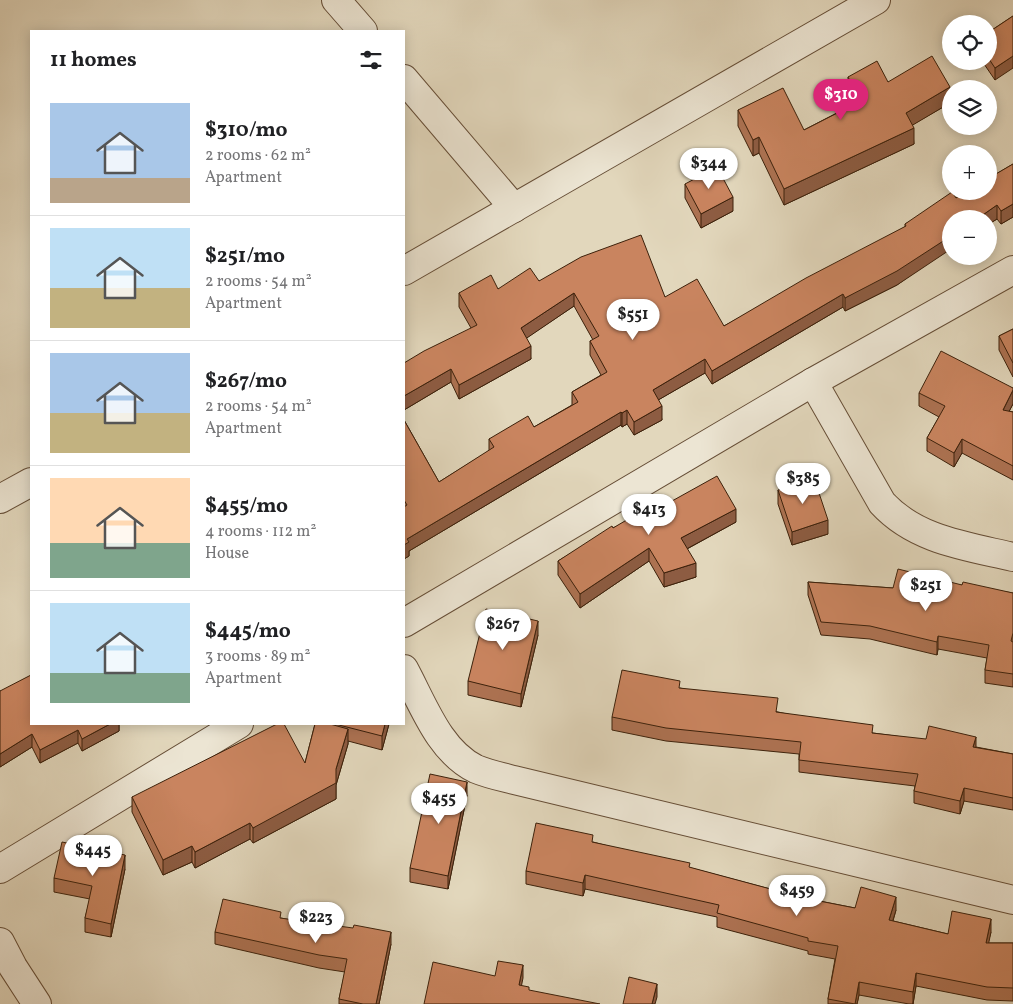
<!DOCTYPE html>
<html lang="en">
<head>
<meta charset="utf-8">
<style>
  :root { --surface:#fff; --page:#f2f2f2; --text:#202124; --muted:#757577; --line:#e0e0e0; --accent:#db2777 }
  body { margin:0; font-family:Vollkorn,serif; background:var(--page); color:var(--text); height:100vh; display:flex; flex-direction:column; font-size:19px; white-space:nowrap }
  * { box-sizing:border-box; margin:0 }
  p { font-size:16px; color:var(--muted) }
  .icon { flex:none; width:28px; height:28px; fill:none; stroke:currentColor; stroke-width:2; stroke-linecap:round; stroke-linejoin:round }
  .map { position:relative; flex:1; overflow:hidden }
  .side { position:absolute; left:30px; top:30px; width:375px; height:695px; display:flex; flex-direction:column; background:var(--surface); border-radius:0px; box-shadow:0 2px 12px #0003 }
  .side>* { flex:none }
  .controls { position:absolute; left:942px; top:15px; display:grid; gap:10px }
  .controls a { display:grid; place-items:center; width:55px; height:55px; border-radius:50%; background:var(--surface); box-shadow:0 2px 12px #0003; font-size:25px }
  .price { position:absolute; translate:-50% -42px; padding:0 11px; border-radius:18px; background:#fff; color:#222; font-size:16px; line-height:32px; filter:drop-shadow(0 1px 2px #0008) }
  .price::after { content:''; position:absolute; left:50%; top:30px; width:15px; height:11px; margin-left:-8px; background:inherit; clip-path:polygon(0 0,100% 0,50% 100%) }
  .price.selected { background:var(--accent); color:#fff }
  ul { padding:0; list-style:none }
  li { display:flex; align-items:center; gap:15px; height:125px; padding:0 20px }
  li+li { border-top:1px solid var(--line) }
  li span { display:grid; place-items:center; flex:none; width:140px; height:100px; border-radius:0px; color:#555 }
  li>.icon { margin-inline-start:auto }
  span .icon { width:60px; height:60px; fill:#fffc; stroke-width:1 }
  li b { font-size:21px }
  h2 { display:flex; justify-content:space-between; align-items:center; height:60px; padding:0 20px; font-size:21px }
  .map>svg:first-child { display:block }
  .lines { fill:none; stroke-linecap:round; stroke-linejoin:round }
  .minor-casing { stroke:#664e37; stroke-width:30 }
  .minor { stroke:#ece5d3; stroke-width:28 }
  .wall { fill:#ad7252; stroke:#3c210b }
  .shaded-wall { fill:#8d5c42; stroke:#3c210b }
  .building { fill:#c9845f; stroke:#3c210b }
</style>
</head>
<body>
<div class="map">
<svg width="1013" height="1004" viewBox="0 0 1013 1004">
  <rect width="100%" height="100%" fill="#e2d7bc"/>
  <filter id="stains"><feTurbulence type="fractalNoise" baseFrequency=".004" numOctaves="4"/><feColorMatrix values="0 0 0 0 .2 0 0 0 0 .09 0 0 0 0 .02 0 0 0 .5 -.17"/></filter>
  <radialGradient id="worn" r=".72"><stop offset=".6" stop-color="#630" stop-opacity="0"/><stop offset="1" stop-color="#630" stop-opacity=".3"/></radialGradient>
  <g class="lines">
    <defs>
      <g id="minor">
        <path d="M336,0L363,31"/>
        <path d="M404,79L514,208"/>
        <path d="M404,271L876,0"/>
        <path d="M813,382L882,503C916,540 966,546 1013,557"/>
        <path d="M0,499L31,482"/>
        <path d="M404,623L813,382L1013,270"/>
        <path d="M404,669C423,704 439,751 476,769C488,774 502,777 514,780L1013,900"/>
        <path d="M0,869L239,724"/>
        <path d="M0,942L13,967L37,1004"/>
      </g>
    </defs>
    <use href="#minor" class="minor-casing"/>
    <use href="#minor" class="minor"/>
  </g>
  <g class="wall">
    <path d="M1013,16L995,80L982,61H989V32Z"/>
    <path d="M848,77L888,82L950,103L912,125L914,144L784,205L759,153L753,156L738,126V110L804,130L854,104L848,94Z"/>
    <path d="M1013,164V217L1001,224L997,219L989,224V219L897,285L845,311L843,307L712,384L705,373L658,400L662,420L634,435L627,424L622,427L621,425L409,551V556L404,559V420L439,482L489,451V439L534,427L572,405V392L601,375L590,355V341L593,340L574,306L526,338L531,359L459,399L451,382L404,410L471,328L459,307V293L498,289L539,281L665,297L724,326L905,227V224L956,198Z"/>
    <path d="M685,184L733,211L701,228L685,198Z"/>
    <path d="M1013,329V377L999,350V336Z"/>
    <path d="M1013,388V404L1009,411L1013,412V480L962,453L954,467L927,451V438L939,417L919,406V393Z"/>
    <path d="M778,490L828,534L792,545L778,504Z"/>
    <path d="M663,506L736,522L687,549L696,577L664,587L649,561L580,608L558,575V561L613,528Z"/>
    <path d="M808,582L893,588L962,585L1013,593V687L985,683V670L987,658L938,649L937,655L870,639L821,635L808,595Z"/>
    <path d="M538,635L521,707L468,695V681Z"/>
    <path d="M680,688L778,712L873,733L976,747L1013,754V810L964,801L960,814L914,803V791L915,786L799,772V754L666,741L612,730V717Z"/>
    <path d="M0,691L119,724V731L82,751L78,743L40,763L32,747L0,767Z"/>
    <path d="M315,724H389L382,750L348,741V744L336,785V799L253,843L250,839L195,868L192,862L163,875L132,812V797L305,763Z"/>
    <path d="M467,795L448,889L410,882V868Z"/>
    <path d="M593,842L804,898L855,908L896,910L893,921L948,934L991,932L988,943H1013V1001L987,1000L916,986L913,1004H909L859,995L857,1004H828V999L835,959L808,954V951L717,927V917L585,889L583,896L526,884V871Z"/>
    <path d="M125,869L111,937L85,932V918L90,899L54,892V878Z"/>
    <path d="M281,918L391,944L379,1004H339V999L345,972L319,968L215,944V932Z"/>
  </g>
  <g class="shaded-wall">
    <path d="M1013,56V68L995,80V68Z"/>
    <path d="M950,87V103L906,129V113Z"/>
    <path d="M914,128V144L784,205V189Z"/>
    <path d="M759,137V153L753,156V140Z"/>
    <path d="M733,197V211L701,228V214Z"/>
    <path d="M1013,204V217L1001,224V211Z"/>
    <path d="M997,205V219L989,224V219H977Z"/>
    <path d="M951,236V249L897,285L845,311V298Z"/>
    <path d="M574,293V306L521,342V328Z"/>
    <path d="M843,294V307L712,384V371Z"/>
    <path d="M531,346V359L459,399V385Z"/>
    <path d="M705,359V373L653,403V390Z"/>
    <path d="M451,369V382L404,410V396Z"/>
    <path d="M1013,390V404L1003,423V410Z"/>
    <path d="M662,406V420L634,435V422Z"/>
    <path d="M627,410V424L622,427V413Z"/>
    <path d="M621,412V425L409,551V556L404,559V545L407,539Z"/>
    <path d="M962,439V453L954,467V453Z"/>
    <path d="M736,509V522L681,552V538Z"/>
    <path d="M828,520V534L792,545V532Z"/>
    <path d="M649,548V561L580,608V594Z"/>
    <path d="M696,563V577L664,587V573Z"/>
    <path d="M538,621V635L521,707V694Z"/>
    <path d="M938,636V649L937,655V642Z"/>
    <path d="M110,724H119V731L82,751V739Z"/>
    <path d="M385,724H389L382,750V736Z"/>
    <path d="M348,729V744L336,785V799L253,843V828L336,769Z"/>
    <path d="M78,730V743L40,763V750Z"/>
    <path d="M32,734V747L0,767V754Z"/>
    <path d="M976,737V749L973,747Z"/>
    <path d="M467,782V795L448,889V876Z"/>
    <path d="M964,788V801L960,814V801Z"/>
    <path d="M250,823V839L195,868V852Z"/>
    <path d="M192,846V862L163,875V860Z"/>
    <path d="M125,855V869L111,937V924Z"/>
    <path d="M585,875V889L583,896V883Z"/>
    <path d="M896,897V910L889,933V920Z"/>
    <path d="M991,919V932L986,956V943Z"/>
    <path d="M391,932V944L379,1004H376Z"/>
    <path d="M523,965V978L519,998V985Z"/>
    <path d="M916,973V986L913,1004V992Z"/>
    <path d="M859,982V995L857,1004H855Z"/>
    <path d="M657,984V997L655,1004H652Z"/>
  </g>
  <g class="building">
    <path d="M1013,16V56L995,68L989,59V32Z"/>
    <path d="M932,56L950,87L906,113L914,128L784,189L759,137L753,140L738,110L783,88L804,130L861,101L848,77L877,61L888,82Z"/>
    <path d="M1013,164V204L1001,211L997,205L977,219H951V236L897,271L845,298L843,294L712,371L705,359L653,390L662,406L634,422L627,410L622,413L621,412L407,539L409,542L404,545V507L407,505L404,500V420L439,482L494,447L489,439L528,416L534,427L578,402L572,392L607,372L590,341L599,336L574,293L521,328L531,346L459,385L451,369L404,396V363L424,351L477,325L459,293L491,275L498,289L530,268L539,281L581,257L641,235L665,297L697,279L724,326L806,278L906,226L905,224L952,192L956,198L967,191H989V178Z"/>
    <path d="M717,167L733,197L701,214L685,184Z"/>
    <path d="M1013,329V363L999,336Z"/>
    <path d="M941,351L1013,388V390L1003,410L1013,412V466L962,439L954,453L927,438L945,406L919,393Z"/>
    <path d="M717,476L736,509L681,538L696,563L664,573L649,548L580,594L558,561L612,526L613,528L659,501L663,506Z"/>
    <path d="M814,478L828,520L792,532L778,490Z"/>
    <path d="M898,569L962,585L963,582L1013,593V633L1011,641L1013,642V674L985,670L989,645L938,636L937,642L870,626L821,622L808,582L893,588Z"/>
    <path d="M486,609L538,621L521,694L468,681Z"/>
    <path d="M622,670L680,681L679,688L778,698L776,712L873,725L872,733L926,739L929,726L976,737L973,747L1013,754V798L964,788L960,801L914,791L918,774L799,760L801,742L666,728L612,717Z"/>
    <path d="M31,675V724H110L82,739L78,730L40,750L32,734L0,754V691Z"/>
    <path d="M277,724H284L305,763L315,724H330L348,729L336,769V783L253,828L250,823L195,852L192,846L163,860L132,797Z"/>
    <path d="M335,724H385L382,736Z"/>
    <path d="M430,774L467,782L448,876L410,868Z"/>
    <path d="M536,823L593,835L592,842L690,863L689,867L804,898L855,908L861,887L896,897L889,920L948,934L952,911L991,919L986,943H1013V988L987,987L916,973L913,992L859,982L855,1004L828,999L838,946L808,941V938L717,913L719,905L585,875L583,883L526,871Z"/>
    <path d="M62,842L125,855L111,924L85,918L92,886L54,878Z"/>
    <path d="M223,899L281,912L280,918L353,928L354,925L391,932L376,1004H363L339,999L347,959L319,955L215,932Z"/>
    <path d="M498,961L523,965L519,985L529,987V990L600,1004H424L433,962L495,976Z"/>
    <path d="M629,977L657,984L652,1004H623Z"/>
  </g>
  <rect width="100%" height="100%" filter="url(#stains)"/>
  <rect width="100%" height="100%" fill="url(#worn)"/>
</svg>
<div class="controls">
<a><svg class="icon" aria-label="locate" viewBox="0 0 24 24"><circle cx="12" cy="12" r="6"/><path d="M12 2v4M12 18v4M2 12h4M18 12h4"/></svg></a>
<a><svg class="icon" aria-label="layers" viewBox="0 0 24 24"><path d="M12 4l9 5-9 5-9-5zM3 14l9 5 9-5"/></svg></a>
<a>+</a>
<a>−</a>
</div>
<b class="price selected" style="left:841px;top:121px">$310</b>
<b class="price" style="left:709px;top:190px">$344</b>
<b class="price" style="left:633px;top:341px">$551</b>
<b class="price" style="left:803px;top:505px">$385</b>
<b class="price" style="left:649px;top:536px">$413</b>
<b class="price" style="left:926px;top:612px">$251</b>
<b class="price" style="left:503px;top:651px">$267</b>
<b class="price" style="left:439px;top:825px">$455</b>
<b class="price" style="left:93px;top:877px">$445</b>
<b class="price" style="left:797px;top:917px">$459</b>
<b class="price" style="left:316px;top:944px">$223</b>
<section class="side">
<h2>11 homes<svg class="icon" aria-label="filters" viewBox="0 0 24 24"><path d="M4 7h16M4 17h16"/><circle cx="9" cy="7" r="2"/><circle cx="15" cy="17" r="2"/></svg></h2>
<ul>
<li><span style="background:linear-gradient(#a9c7e8 75%,#b9a48a 0)"><svg class="icon" aria-label="home" viewBox="0 0 24 24"><path d="M3 11l9-7 9 7M6 9v11h12V9"/></svg></span><div><b>$310/mo</b><p>2 rooms · 62 m²</p><p>Apartment</p></div></li>
<li><span style="background:linear-gradient(#bfe0f5 60%,#c2b280 0)"><svg class="icon" aria-label="home" viewBox="0 0 24 24"><path d="M3 11l9-7 9 7M6 9v11h12V9"/></svg></span><div><b>$251/mo</b><p>2 rooms · 54 m²</p><p>Apartment</p></div></li>
<li><span style="background:linear-gradient(#a9c7e8 60%,#c2b280 0)"><svg class="icon" aria-label="home" viewBox="0 0 24 24"><path d="M3 11l9-7 9 7M6 9v11h12V9"/></svg></span><div><b>$267/mo</b><p>2 rooms · 54 m²</p><p>Apartment</p></div></li>
<li><span style="background:linear-gradient(#ffd9b3 65%,#7fa58c 0)"><svg class="icon" aria-label="home" viewBox="0 0 24 24"><path d="M3 11l9-7 9 7M6 9v11h12V9"/></svg></span><div><b>$455/mo</b><p>4 rooms · 112 m²</p><p>House</p></div></li>
<li><span style="background:linear-gradient(#bfe0f5 70%,#7fa58c 0)"><svg class="icon" aria-label="home" viewBox="0 0 24 24"><path d="M3 11l9-7 9 7M6 9v11h12V9"/></svg></span><div><b>$445/mo</b><p>3 rooms · 89 m²</p><p>Apartment</p></div></li>
</ul>
</section>
</div>
</body>
</html>
